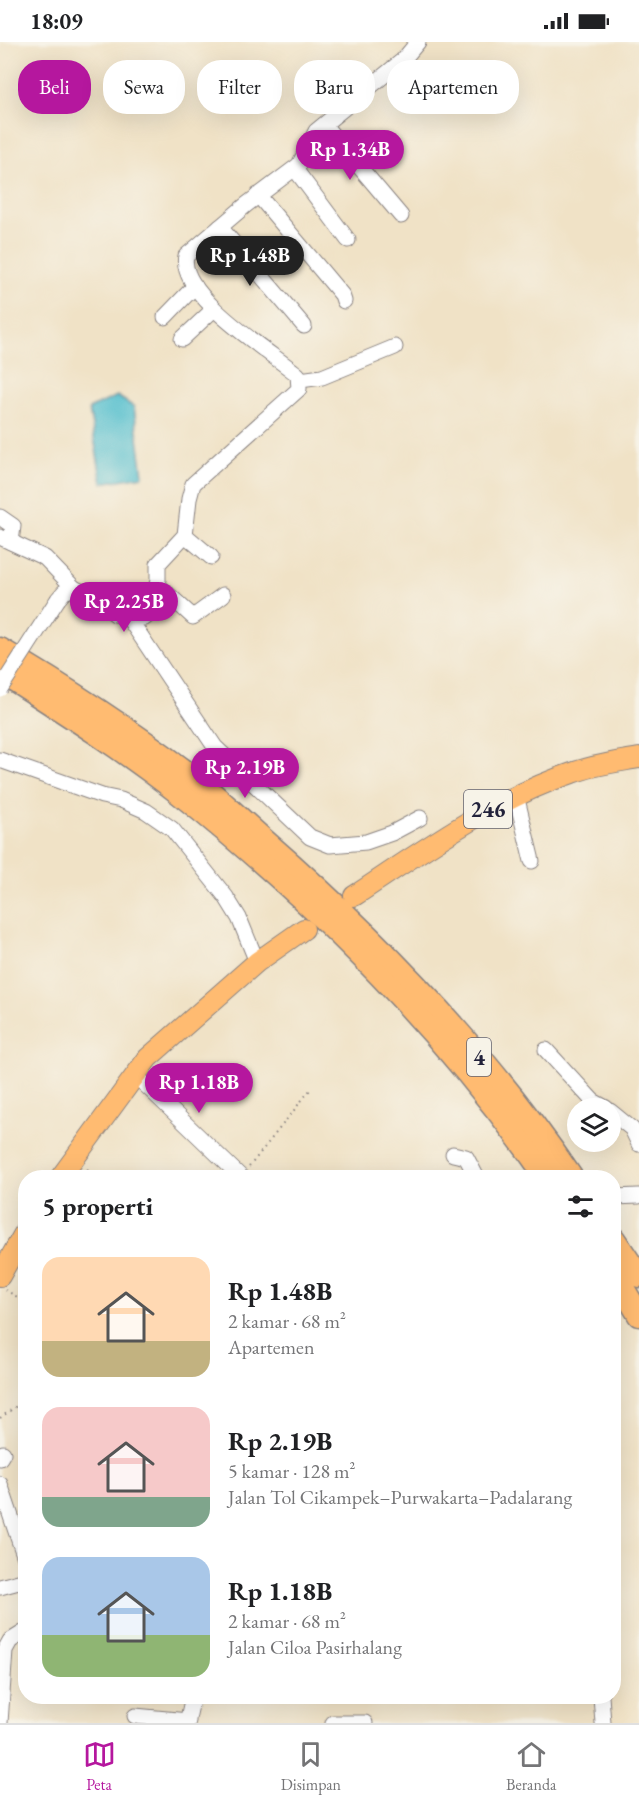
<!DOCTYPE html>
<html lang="id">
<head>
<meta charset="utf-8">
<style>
  :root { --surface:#fff; --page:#f6f6f6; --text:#202124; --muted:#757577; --line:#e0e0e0; --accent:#b5179e }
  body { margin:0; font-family:"EB Garamond",serif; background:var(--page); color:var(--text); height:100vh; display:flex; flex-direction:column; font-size:22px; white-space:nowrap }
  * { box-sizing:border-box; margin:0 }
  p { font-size:20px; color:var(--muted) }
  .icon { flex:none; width:33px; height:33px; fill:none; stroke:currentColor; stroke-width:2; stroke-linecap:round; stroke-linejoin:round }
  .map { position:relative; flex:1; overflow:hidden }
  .panel { position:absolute; left:18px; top:1128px; width:603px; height:534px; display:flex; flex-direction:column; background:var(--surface); border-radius:24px; box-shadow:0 6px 24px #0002 }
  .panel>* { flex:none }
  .hud { position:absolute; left:18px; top:18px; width:603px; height:54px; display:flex; gap:12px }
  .fabs { position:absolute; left:567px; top:1056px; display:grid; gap:12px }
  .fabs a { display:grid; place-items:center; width:54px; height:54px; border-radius:50%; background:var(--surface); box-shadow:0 6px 24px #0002; font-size:30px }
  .price { position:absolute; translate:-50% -51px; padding:0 14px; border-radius:21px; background:var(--accent); color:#fff; font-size:20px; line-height:39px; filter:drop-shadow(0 2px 3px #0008) }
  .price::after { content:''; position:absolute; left:50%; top:36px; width:18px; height:14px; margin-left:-9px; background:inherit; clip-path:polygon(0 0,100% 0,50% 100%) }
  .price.on { background:#222; color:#fff }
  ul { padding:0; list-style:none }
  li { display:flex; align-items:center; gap:18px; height:150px; padding:0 24px }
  li span { display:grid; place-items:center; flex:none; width:168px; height:120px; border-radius:18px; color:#555 }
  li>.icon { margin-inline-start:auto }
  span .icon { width:72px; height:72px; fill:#fffc; stroke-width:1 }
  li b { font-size:26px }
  h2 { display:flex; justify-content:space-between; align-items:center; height:72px; padding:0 24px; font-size:26px }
  .tag { padding:0 21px; border-radius:24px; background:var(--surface); box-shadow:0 6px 24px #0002; font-size:21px; line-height:54px }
  .tag.on { background:var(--accent); color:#fff }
  .status { display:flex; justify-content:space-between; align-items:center; height:42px; padding:0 30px; background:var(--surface); direction:ltr }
  .status svg { height:16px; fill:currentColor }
  .menu { display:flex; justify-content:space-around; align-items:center; height:84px; border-top:2px solid var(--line); background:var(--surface); font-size:16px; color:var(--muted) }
  .menu a { display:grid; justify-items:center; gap:3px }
  .menu .on { color:var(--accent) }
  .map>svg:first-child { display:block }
  .water { fill:#54bfce; stroke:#3b7084; stroke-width:1.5 }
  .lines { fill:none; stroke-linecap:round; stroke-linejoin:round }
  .minor-casing { stroke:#898280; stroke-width:17 }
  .major-casing { stroke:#898280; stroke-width:22 }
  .highway-casing { stroke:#898280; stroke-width:25 }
  .path { stroke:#898280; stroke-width:2; stroke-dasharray:1.5 4.5; stroke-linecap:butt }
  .minor { stroke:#fff; stroke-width:15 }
  .major { stroke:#ffbb71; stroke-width:20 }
  .highway { stroke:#ffbb71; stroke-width:22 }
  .minor-bridge-casing { stroke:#898280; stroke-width:17; stroke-linecap:butt }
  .minor-bridge { stroke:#fff; stroke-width:15 }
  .labels { text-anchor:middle; stroke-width:6; stroke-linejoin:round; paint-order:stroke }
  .shield { fill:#f7f3e8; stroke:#62616f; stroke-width:1.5 }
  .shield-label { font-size:22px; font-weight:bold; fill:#22223b }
</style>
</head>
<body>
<div class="status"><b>18:09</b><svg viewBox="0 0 49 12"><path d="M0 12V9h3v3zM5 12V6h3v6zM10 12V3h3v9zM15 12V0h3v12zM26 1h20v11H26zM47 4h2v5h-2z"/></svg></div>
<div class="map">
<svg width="639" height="1681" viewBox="0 0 639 1681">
  <rect width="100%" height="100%" fill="#f7f3e8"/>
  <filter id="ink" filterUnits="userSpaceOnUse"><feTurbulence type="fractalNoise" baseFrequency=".0167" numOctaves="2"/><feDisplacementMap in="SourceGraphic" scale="12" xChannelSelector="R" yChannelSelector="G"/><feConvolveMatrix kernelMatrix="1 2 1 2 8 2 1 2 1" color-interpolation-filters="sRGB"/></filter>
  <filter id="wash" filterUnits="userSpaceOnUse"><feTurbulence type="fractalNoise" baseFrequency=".008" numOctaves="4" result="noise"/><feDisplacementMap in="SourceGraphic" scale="24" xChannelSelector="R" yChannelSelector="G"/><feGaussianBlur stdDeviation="1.35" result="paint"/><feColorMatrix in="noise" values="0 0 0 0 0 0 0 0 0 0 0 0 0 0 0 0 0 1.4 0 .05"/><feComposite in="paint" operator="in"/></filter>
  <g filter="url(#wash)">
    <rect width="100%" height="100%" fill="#f0e2c6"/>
    <path class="water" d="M117,354L134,365L143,434L102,441L89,367Z"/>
  </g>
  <g filter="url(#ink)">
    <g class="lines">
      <defs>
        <g id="minor">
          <path d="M324,83L401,174"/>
          <path d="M295,127L348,198"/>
          <path d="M258,153L342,253L344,259"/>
          <path d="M220,185L304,284"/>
          <path d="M165,275L195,244"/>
          <path d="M182,297L214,267"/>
          <path d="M300,338L322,335L395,305"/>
          <path d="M0,475L13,484L11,500"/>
          <path d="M185,493L211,515"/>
          <path d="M0,495L45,516L74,546"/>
          <path d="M157,542L193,575L223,553"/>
          <path d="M58,557L64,550L74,546L100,558L115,572L145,576L158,562V522L185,493L189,457L193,442L299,347L298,333C272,311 177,253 186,214L246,163L299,123L316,89L403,18L418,0"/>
          <path d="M128,575L215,705L310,795L330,803L366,800L392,791L420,776"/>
          <path d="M0,718L102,754L121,758L146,769L172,787L226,855L239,876L257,920"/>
          <path d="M516,753L532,819"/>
          <path d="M546,1008L593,1059L606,1066"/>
          <path d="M134,1032L242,1136"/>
          <path d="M610,1069L632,1087L639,1102"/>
          <path d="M453,1112L466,1115L477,1136"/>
          <path d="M614,1155L639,1154"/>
          <path d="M0,1416L3,1411"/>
          <path d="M0,1442L26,1519"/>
          <path d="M0,1545L26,1538"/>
          <path d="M601,1654L603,1681"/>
          <path d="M135,1674L188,1679"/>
          <path d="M0,1681L5,1608L10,1599L26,1589"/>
          <path d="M187,1681L193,1654"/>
          <path d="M333,1681H365"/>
        </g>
        <g id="major">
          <path d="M354,854C424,808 492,758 572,731C593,723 617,720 639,716"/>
          <path d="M60,1136L148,1016L257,920L304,887"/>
          <path d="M0,1234L26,1188"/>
        </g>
        <g id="highway">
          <path d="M0,607C65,645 129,687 189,732C215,752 239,776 264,798C379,898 486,1009 572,1136"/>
          <path d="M0,629C61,668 123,707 180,752C319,863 445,990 547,1136"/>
          <path d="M614,1197L639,1234"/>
          <path d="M614,1231L639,1273"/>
        </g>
      </defs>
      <use href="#minor" class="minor-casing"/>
      <use href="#major" class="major-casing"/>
      <use href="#highway" class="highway-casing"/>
      <g class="path">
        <path d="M249,1125L310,1048"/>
        <path d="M87,1127L101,1136"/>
        <path d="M5,1248L26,1260"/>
        <path d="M0,1376L26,1357"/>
      </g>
      <use href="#minor" class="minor"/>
      <use href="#major" class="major"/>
      <use href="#highway" class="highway"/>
      <defs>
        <path id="minor-bridge" d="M0,647L58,557"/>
      </defs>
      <use href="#minor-bridge" class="minor-bridge-casing"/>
      <use href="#minor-bridge" class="minor-bridge"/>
    </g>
  </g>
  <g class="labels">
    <g class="shield">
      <rect x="464" y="748" width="48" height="38" rx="4.5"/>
      <rect x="467" y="996" width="24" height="38" rx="4.5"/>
    </g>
    <g class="shield-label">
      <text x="488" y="775">246</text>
      <text x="479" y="1023">4</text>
    </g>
  </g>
</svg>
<div class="fabs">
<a><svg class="icon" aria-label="layers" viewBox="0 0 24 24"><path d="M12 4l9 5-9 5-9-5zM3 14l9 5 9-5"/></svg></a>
</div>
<b class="price" style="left:350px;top:139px">Rp 1.34B</b>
<b class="price on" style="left:250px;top:245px">Rp 1.48B</b>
<b class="price" style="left:124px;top:591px">Rp 2.25B</b>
<b class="price" style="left:245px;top:757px">Rp 2.19B</b>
<b class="price" style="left:199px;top:1072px">Rp 1.18B</b>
<div class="hud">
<a class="tag on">Beli</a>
<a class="tag">Sewa</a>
<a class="tag">Filter</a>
<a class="tag">Baru</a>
<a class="tag">Apartemen</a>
</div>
<section class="panel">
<h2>5 properti<svg class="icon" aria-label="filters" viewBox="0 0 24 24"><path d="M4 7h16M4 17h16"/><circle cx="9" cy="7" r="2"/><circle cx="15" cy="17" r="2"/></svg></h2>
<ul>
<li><span style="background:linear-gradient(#ffd9b3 70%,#c2b280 0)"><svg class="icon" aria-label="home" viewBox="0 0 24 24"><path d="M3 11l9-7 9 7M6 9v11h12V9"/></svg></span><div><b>Rp 1.48B</b><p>2 kamar · 68 m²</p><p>Apartemen</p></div></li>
<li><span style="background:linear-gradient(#f6c9c9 75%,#7fa58c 0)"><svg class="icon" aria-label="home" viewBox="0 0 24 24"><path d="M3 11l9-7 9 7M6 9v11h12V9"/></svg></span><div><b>Rp 2.19B</b><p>5 kamar · 128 m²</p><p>Jalan Tol Cikampek–Purwakarta–Padalarang</p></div></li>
<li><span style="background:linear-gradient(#a9c7e8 65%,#8fb573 0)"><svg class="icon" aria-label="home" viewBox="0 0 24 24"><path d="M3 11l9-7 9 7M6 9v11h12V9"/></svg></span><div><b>Rp 1.18B</b><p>2 kamar · 68 m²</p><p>Jalan Ciloa Pasirhalang</p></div></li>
</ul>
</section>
</div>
<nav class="menu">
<a class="on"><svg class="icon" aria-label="map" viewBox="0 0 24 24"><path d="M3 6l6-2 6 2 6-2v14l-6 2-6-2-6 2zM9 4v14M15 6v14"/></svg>Peta</a>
<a><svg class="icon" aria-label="saved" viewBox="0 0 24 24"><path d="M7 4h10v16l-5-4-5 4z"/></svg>Disimpan</a>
<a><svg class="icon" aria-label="home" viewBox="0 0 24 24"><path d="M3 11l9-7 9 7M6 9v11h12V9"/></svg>Beranda</a>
</nav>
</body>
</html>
